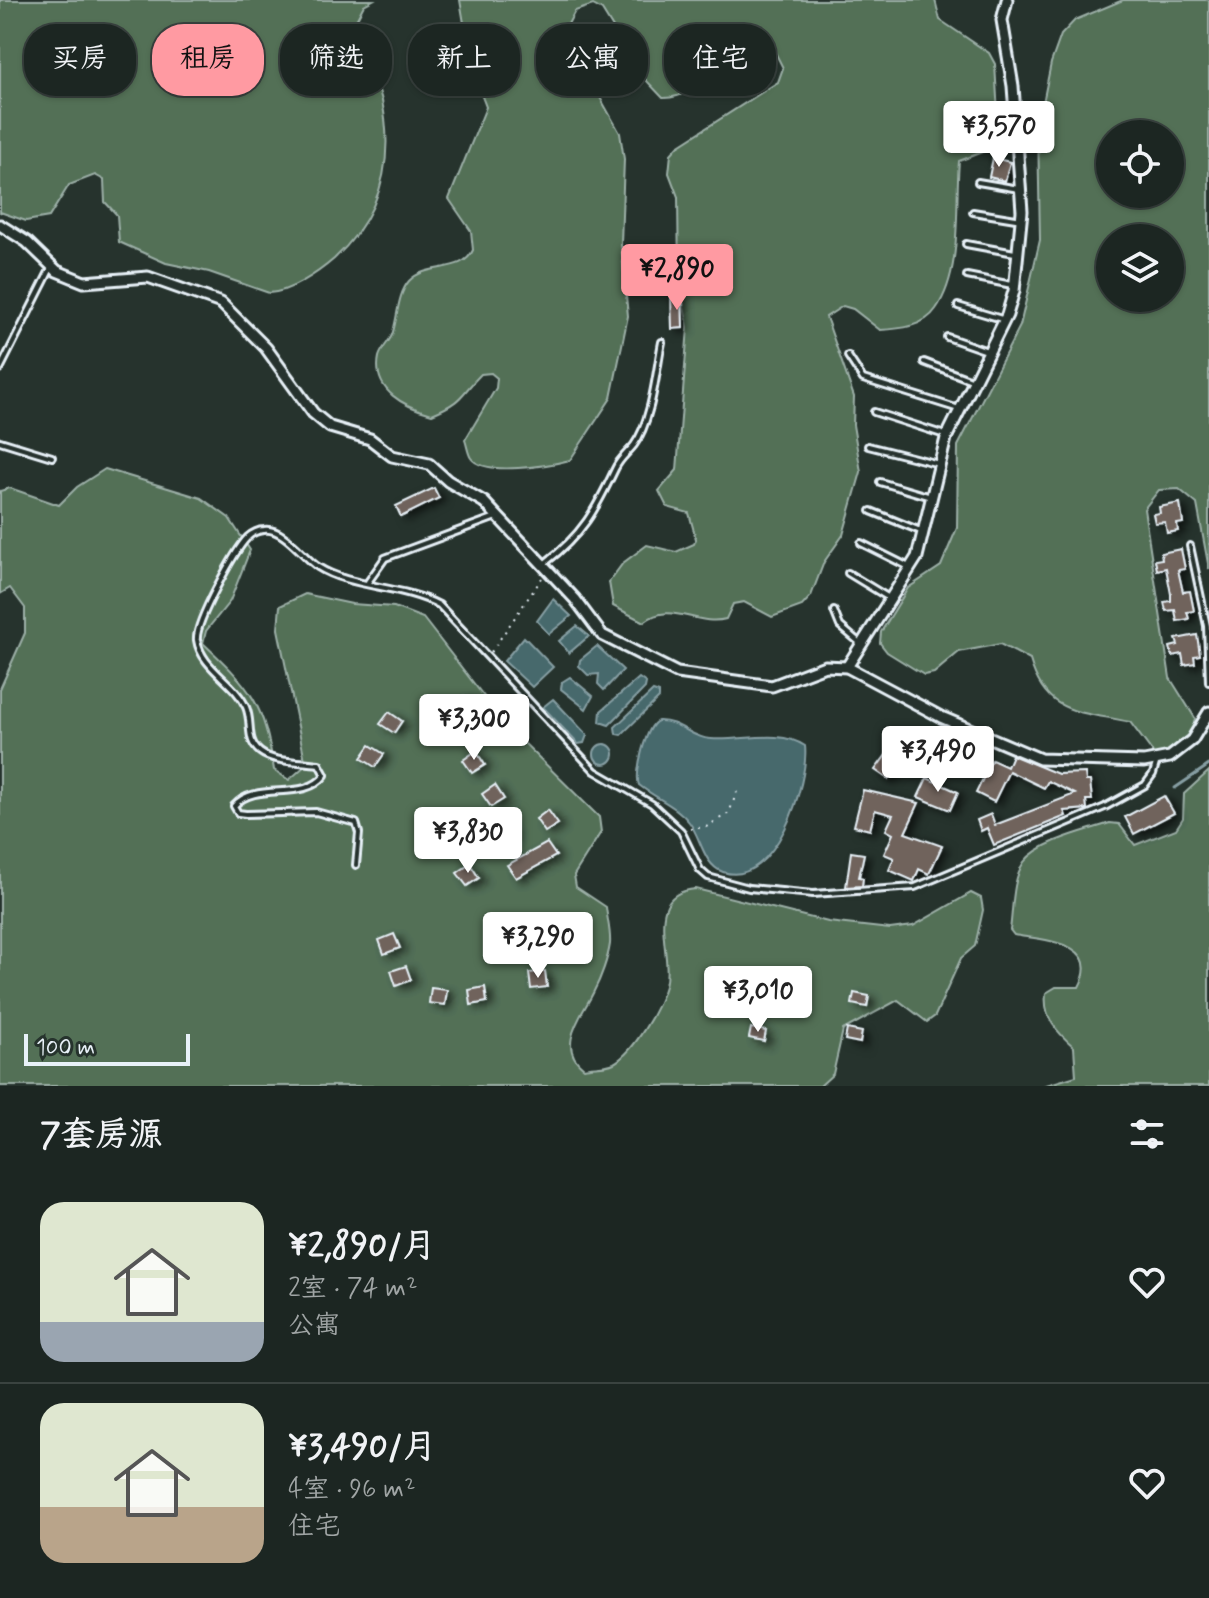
<!DOCTYPE html>
<html lang="zh">
<head>
<meta charset="utf-8">
<style>
  :root { --surface:#1c2622; --page:#252e2a; --text:#f1f3f6; --muted:#a0a5a5; --line:#3a4340; --accent:#ff9aa2 }
  body { margin:0; font-family:Mynerve,"LXGW WenKai TC",sans-serif; background:var(--page); color:var(--text); height:100vh; display:flex; flex-direction:column; font-size:30px; white-space:nowrap }
  * { box-sizing:border-box; margin:0 }
  p { font-size:26px; color:var(--muted) }
  .icon { flex:none; width:44px; height:44px; fill:none; stroke:currentColor; stroke-width:2; stroke-linecap:round; stroke-linejoin:round }
  .map { position:relative; height:1086px; overflow:hidden }
  .panel { display:flex; flex-direction:column; background:var(--surface); flex:1 }
  .panel>* { flex:none }
  .guide { position:absolute; left:24px; top:24px; width:800px; height:72px; display:flex; gap:16px }
  .fabs { position:absolute; left:1096px; top:120px; display:grid; gap:16px }
  .fabs a { display:grid; place-items:center; width:88px; height:88px; border-radius:50%; background:var(--surface); box-shadow:0 2px 6px #0004,0 0 0 2px var(--line); font-size:40px }
  .scale { position:absolute; left:24px; bottom:20px; width:166px; box-sizing:border-box; padding-left:8px; border:4px solid #e8f1f8; border-top:0; font-size:22px; line-height:28px; white-space:nowrap; color:#e8f1f8; -webkit-text-stroke:6px #26332d; paint-order:stroke }
  .price { position:absolute; translate:-50% -68px; padding:0 18px; border-radius:8px; background:#fff; color:#222; font-size:26px; line-height:52px; filter:drop-shadow(0 2px 4px #0008) }
  .price::after { content:''; position:absolute; left:50%; top:48px; width:24px; height:18px; margin-left:-12px; background:inherit; clip-path:polygon(0 0,100% 0,50% 100%) }
  .price.selected { background:var(--accent); color:#111 }
  ul { padding:0; list-style:none }
  li { display:flex; align-items:center; gap:24px; height:200px; padding:0 40px }
  li+li { border-top:2px solid var(--line) }
  li span { display:grid; place-items:center; flex:none; width:224px; height:160px; border-radius:24px; color:#555 }
  li>.icon { margin-inline-start:auto }
  span .icon { width:96px; height:96px; fill:#fffc; stroke-width:1 }
  li b { font-size:34px }
  h2 { display:flex; justify-content:space-between; align-items:center; height:96px; padding:0 40px; font-size:34px }
  .pill { padding:0 28px; border-radius:32px; background:var(--surface); box-shadow:0 2px 6px #0004,0 0 0 2px var(--line); font-size:28px; line-height:72px }
  .pill.selected { background:var(--accent); color:#111 }
  .map>svg:first-child { display:block }
  .green { fill:#526f57; stroke:#9db0a8; stroke-width:2; fill-rule:evenodd }
  .water { fill:#46696c; stroke:#879fa4; stroke-width:2 }
  .lines { fill:none; stroke-linecap:round; stroke-linejoin:round }
  .stream { stroke:#879fa4; stroke-width:3 }
  .building { fill:#6f635c; stroke:#e8f1f8; stroke-width:2; filter:url(#shadow) }
  .lane-casing { stroke:#e8f1f8; stroke-width:10 }
  .street-casing { stroke:#e8f1f8; stroke-width:15 }
  .path { stroke:#e8f1f8; stroke-width:2; stroke-dasharray:2 6; stroke-linecap:butt }
  .lane { stroke:#26332d; stroke-width:4 }
  .street { stroke:#26332d; stroke-width:9 }
</style>
</head>
<body>
<div class="map">
<svg width="1209" height="1086" viewBox="0 0 1209 1086">
  <defs>
    <filter id="shadow"><feDropShadow dx="6" dy="3.5" stdDeviation="4" flood-color="#0009"/></filter>
  </defs>
  <rect width="100%" height="100%" fill="#26332d"/>
  <filter id="ink" filterUnits="userSpaceOnUse"><feTurbulence type="fractalNoise" baseFrequency=".0125" numOctaves="2"/><feDisplacementMap in="SourceGraphic" scale="16" xChannelSelector="R" yChannelSelector="G"/><feConvolveMatrix kernelMatrix="1 2 1 2 8 2 1 2 1" color-interpolation-filters="sRGB"/></filter>
  <g filter="url(#ink)">
    <g class="green">
      <path d="M0,0H373L364,5L353,26C362,51 376,76 382,101C395,163 380,216 334,259C318,273 290,292 269,293L209,272L166,263L119,242L117,215L105,202L104,180L95,175L69,185L49,217L26,221L0,212Z"/>
      <path d="M460,0H935L940,20L989,53L995,64L999,132L985,151L959,161C955,206 963,270 936,309C924,327 900,329 880,330L853,309L843,306L826,317L854,397L853,425L861,472L843,535L824,562L811,596L802,606L772,617L744,602L733,604L726,619C697,627 670,600 644,622L613,606L609,582L623,563L647,545L676,552L694,544L696,539L689,513L667,507L659,491L677,470L688,327L679,278L678,197L669,173L671,154L678,146L778,82L783,68L774,50C727,39 707,99 663,98L644,78L602,10L593,5L575,11L568,24L593,85L620,133L624,159L621,244L628,316L611,398L570,460C551,465 484,477 471,458C468,454 467,445 465,440L496,388L497,378L491,373L481,374C460,395 464,401 432,414C405,407 372,391 379,357C381,349 389,342 392,335C398,318 397,295 409,281C427,262 463,274 473,250L471,231L449,199L486,107L472,70Z"/>
      <path d="M1123,0H1209V569L1197,504L1179,489L1159,490L1144,509L1170,678L1195,718L1191,739L1169,754H1154L1130,722C1080,711 1046,716 1030,660L1000,644L959,652L934,673L924,675L887,652L880,643L881,632L908,588L941,566L957,528L958,446L1020,326L1040,240L1038,128L1051,63L1061,35L1075,20ZM1110,134H1170V194H1110ZM1110,238H1170V298H1110Z"/>
      <path d="M105,469L201,498L229,518L250,550L230,601L206,631L203,643C252,689 264,703 274,770L289,780L306,765L278,629L280,606L305,594L352,604L394,607L423,618L507,726L599,817L601,832L574,875L576,887L606,907C607,918 611,932 610,944C608,958 601,978 594,991C584,1013 554,1046 584,1068C593,1066 606,1067 614,1063C634,1052 659,1008 665,986C674,953 641,893 696,889L828,922L890,929L913,926L971,893L981,898L983,910L975,946L961,958L935,1016L927,1022L898,1000L843,1030L833,1074L820,1086H0V689L25,633V608L10,588L0,594V491L10,488L59,505L77,487Z"/>
      <path d="M1209,771V1086H1043L1076,1076L1074,1047C1057,1032 1043,1018 1046,993L1056,987H1079C1104,941 1040,940 1014,935L1010,930C1013,910 1012,879 1024,862C1040,841 1086,831 1110,823L1119,824L1135,845L1176,829L1183,818L1184,794Z"/>
    </g>
    <g class="water">
      <path d="M553,599L571,616L549,634L537,621Z"/>
      <path d="M577,626L589,636L569,653L559,641Z"/>
      <path d="M524,637L553,667L532,687L504,661Z"/>
      <path d="M597,646L623,670L604,690L598,684L599,674L588,675L579,666L580,660Z"/>
      <path d="M570,677L593,696L586,709L561,689L562,682Z"/>
      <path d="M639,678L646,683L645,688L609,725L600,722L601,711Z"/>
      <path d="M653,691L659,693V698L621,735L616,734L615,727Z"/>
      <path d="M553,699L587,735L584,743L578,744L543,707Z"/>
      <path d="M658,721C679,720 691,738 711,739C740,742 779,728 805,746C809,782 775,889 723,872C703,865 701,837 689,822C677,806 655,798 639,785C634,774 646,725 658,721Z"/>
      <circle cx="604" cy="754" r="10"/>
    </g>
    <g class="lines">
      <path class="stream" d="M1175,788L1209,765"/>
    </g>
    <g class="building">
      <path d="M993,158L1010,162L1005,181L989,177Z"/>
      <path d="M682,295L683,328L672,329L671,296Z"/>
      <path d="M434,488L439,498L401,517L396,506Z"/>
      <path d="M1180,503L1183,523L1177,524L1178,531L1167,533L1165,522L1155,523L1153,514L1160,513L1159,507Z"/>
      <path d="M1181,549L1185,569L1178,570L1183,592L1190,591L1194,611L1187,612L1189,619L1177,621L1175,610L1166,611L1164,602L1171,601V594L1166,568L1157,570L1155,560L1162,559L1161,553Z"/>
      <path d="M1197,635L1200,655L1194,656L1195,663L1184,665L1182,654L1172,656L1170,647L1178,645L1176,639Z"/>
      <path d="M464,696L478,710L468,719L454,705Z"/>
      <path d="M389,712L402,721L394,733L380,724Z"/>
      <path d="M897,740L916,754L906,768L900,763L888,779L875,770Z"/>
      <path d="M370,745L384,754L375,767L361,758Z"/>
      <path d="M476,751L485,765L472,773L463,760Z"/>
      <path d="M1012,755L1058,774L1085,773L1086,781H1090L1092,800H1086L1087,809L1064,811L1066,816L994,845L987,828L981,831L977,820L991,814L995,825L1075,794L1048,781L1044,788L1009,771L994,802L976,793L992,760L1007,767Z"/>
      <path d="M927,778L958,792L950,810L918,797Z"/>
      <path d="M495,785L504,799L491,807L482,794Z"/>
      <path d="M863,790L919,803L905,833L942,846L929,874L919,869L914,881L889,870L894,858L884,854L893,834L886,830L893,815L875,810L870,830L854,826Z"/>
      <path d="M1164,796L1174,813L1134,834L1125,817Z"/>
      <path d="M548,810L558,824L545,832L536,819Z"/>
      <path d="M502,822L511,836L498,844L489,831Z"/>
      <path d="M547,843L556,856L516,878L507,865Z"/>
      <path d="M851,852L864,854L859,877L863,878L862,886L846,887Z"/>
      <path d="M470,864L479,878L467,886L457,873Z"/>
      <path d="M394,934L400,948L384,954L379,940Z"/>
      <path d="M406,966L411,980L396,986L391,971Z"/>
      <path d="M545,971L547,987L531,989L529,973Z"/>
      <path d="M485,987L487,1002L471,1005L469,990Z"/>
      <path d="M431,988L447,990L445,1005L429,1003Z"/>
      <path d="M854,993L869,996L867,1007L852,1004Z"/>
      <path d="M751,1028L766,1031L764,1041L749,1038Z"/>
      <path d="M847,1029L862,1032L860,1043L845,1040Z"/>
    </g>
    <g class="lines">
      <defs>
        <g id="lane">
          <path d="M978,182L1019,189"/>
          <path d="M973,212L1022,220"/>
          <path d="M966,244L1015,253"/>
          <path d="M967,276L1012,285"/>
          <path d="M958,306L1005,320"/>
          <path d="M947,337L990,352"/>
          <path d="M848,356L863,379L959,409"/>
          <path d="M924,362L974,381"/>
          <path d="M0,369L51,268"/>
          <path d="M874,412L945,435"/>
          <path d="M0,441L52,457"/>
          <path d="M868,446L939,464"/>
          <path d="M880,482L931,497"/>
          <path d="M871,511L923,532"/>
          <path d="M861,543L909,567"/>
          <path d="M1190,546L1207,626L1209,682"/>
          <path d="M545,563C583,534 595,511 615,469C620,458 627,454 634,445C652,421 656,372 662,342"/>
          <path d="M848,573L889,598"/>
          <path d="M368,582L385,558L496,517"/>
          <path d="M834,611L840,626L860,643"/>
          <path d="M356,865L359,833L356,823L316,812L246,814L238,813L234,806C256,780 304,803 325,775L319,764C301,761 274,763 260,752C245,740 253,723 246,707C235,682 201,668 197,640C195,623 235,550 248,537C252,533 259,530 264,530C283,527 303,557 318,567C351,588 402,585 439,605L595,771L652,804L681,831L700,870L708,877L749,888L813,894L915,887L1105,807L1145,785L1153,774L1157,760"/>
        </g>
        <g id="street">
          <path d="M0,225L27,242L57,271L84,282L148,277L221,303L266,348L313,413L330,427L370,439L392,456L429,464L448,481L484,502L575,599L602,635L677,673L772,686L825,666L847,667L941,717L1040,759L1144,762L1170,757L1192,740L1209,712"/>
          <path d="M847,667L917,557L946,438L1007,315L1014,291L1022,211L1013,86L1002,20L1007,0"/>
        </g>
      </defs>
      <use href="#lane" class="lane-casing"/>
      <use href="#street" class="street-casing"/>
      <g class="path">
        <path d="M491,652L542,578"/>
        <path d="M690,829L706,827L729,813L739,786"/>
      </g>
      <use href="#lane" class="lane"/>
      <use href="#street" class="street"/>
    </g>
  </g>
</svg>
<div class="fabs">
<a><svg class="icon" aria-label="locate" viewBox="0 0 24 24"><circle cx="12" cy="12" r="6"/><path d="M12 2v4M12 18v4M2 12h4M18 12h4"/></svg></a>
<a><svg class="icon" aria-label="layers" viewBox="0 0 24 24"><path d="M12 4l9 5-9 5-9-5zM3 14l9 5 9-5"/></svg></a>
</div>
<div class="scale">100 m</div>
<b class="price" style="left:999px;top:169px">¥3,570</b>
<b class="price selected" style="left:677px;top:312px">¥2,890</b>
<b class="price" style="left:474px;top:762px">¥3,300</b>
<b class="price" style="left:938px;top:794px">¥3,490</b>
<b class="price" style="left:468px;top:875px">¥3,830</b>
<b class="price" style="left:538px;top:980px">¥3,290</b>
<b class="price" style="left:758px;top:1034px">¥3,010</b>
<div class="guide">
<a class="pill">买房</a>
<a class="pill selected">租房</a>
<a class="pill">筛选</a>
<a class="pill">新上</a>
<a class="pill">公寓</a>
<a class="pill">住宅</a>
</div>
</div>
<section class="panel">
<h2>7套房源<svg class="icon" aria-label="filters" viewBox="0 0 24 24"><path d="M4 7h16M4 17h16"/><circle cx="9" cy="7" r="2"/><circle cx="15" cy="17" r="2"/></svg></h2>
<ul>
<li><span style="background:linear-gradient(#dfe7d0 75%,#9aa5b1 0)"><svg class="icon" aria-label="home" viewBox="0 0 24 24"><path d="M3 11l9-7 9 7M6 9v11h12V9"/></svg></span><div><b>¥2,890/月</b><p>2室 · 74 m²</p><p>公寓</p></div><svg class="icon" aria-label="heart" viewBox="0 0 24 24"><path d="M12 20l-8-8c-3-5 5-10 8-4 3-6 11-1 8 4z"/></svg></li>
<li><span style="background:linear-gradient(#dfe7d0 65%,#b9a48a 0)"><svg class="icon" aria-label="home" viewBox="0 0 24 24"><path d="M3 11l9-7 9 7M6 9v11h12V9"/></svg></span><div><b>¥3,490/月</b><p>4室 · 96 m²</p><p>住宅</p></div><svg class="icon" aria-label="heart" viewBox="0 0 24 24"><path d="M12 20l-8-8c-3-5 5-10 8-4 3-6 11-1 8 4z"/></svg></li>
</ul>
</section>
</body>
</html>
